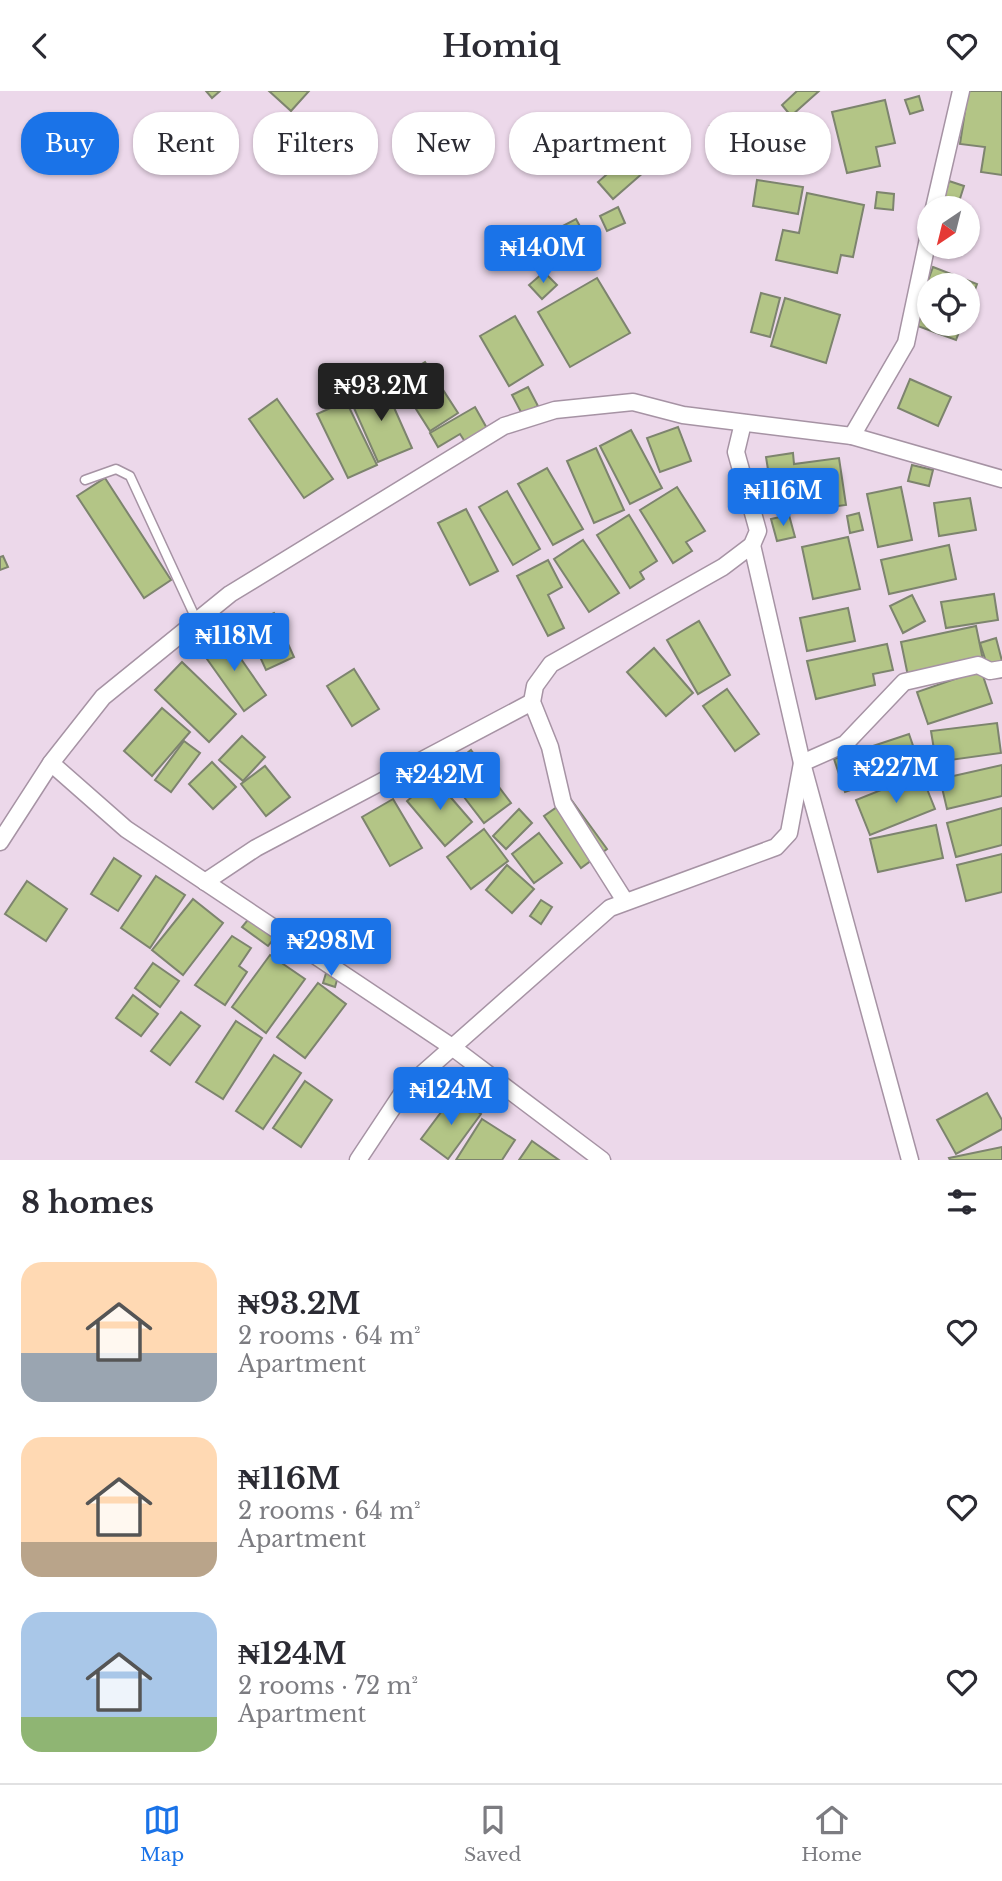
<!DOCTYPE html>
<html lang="en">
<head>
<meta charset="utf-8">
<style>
  :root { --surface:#fff; --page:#f2f2f3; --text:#2b2b33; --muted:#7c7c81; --line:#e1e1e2; --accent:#1a73e8 }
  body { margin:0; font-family:"Libre Baskerville",serif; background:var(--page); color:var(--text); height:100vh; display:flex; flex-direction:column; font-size:26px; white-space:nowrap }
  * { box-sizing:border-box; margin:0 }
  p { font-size:23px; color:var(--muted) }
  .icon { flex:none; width:38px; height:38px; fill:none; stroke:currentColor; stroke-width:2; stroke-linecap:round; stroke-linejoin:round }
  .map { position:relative; height:1069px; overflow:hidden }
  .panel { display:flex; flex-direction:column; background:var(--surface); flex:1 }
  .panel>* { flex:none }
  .top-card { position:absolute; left:21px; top:21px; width:961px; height:63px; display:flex; gap:14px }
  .needle { width:46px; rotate:215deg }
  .buttons { position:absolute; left:917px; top:105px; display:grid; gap:14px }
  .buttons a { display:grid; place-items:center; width:63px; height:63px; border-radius:50%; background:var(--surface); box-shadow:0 2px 5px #0004; font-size:35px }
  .price { position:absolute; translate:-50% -60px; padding:0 16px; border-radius:7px; background:var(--accent); color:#fff; font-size:23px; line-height:46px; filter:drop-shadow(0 2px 4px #0008) }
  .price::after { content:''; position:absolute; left:50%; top:42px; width:21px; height:16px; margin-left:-10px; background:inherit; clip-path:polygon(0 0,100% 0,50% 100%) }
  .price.current { background:#222; color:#fff }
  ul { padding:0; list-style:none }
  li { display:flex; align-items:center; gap:21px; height:175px; padding:0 21px }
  li span { display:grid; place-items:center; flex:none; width:196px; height:140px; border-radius:21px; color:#555 }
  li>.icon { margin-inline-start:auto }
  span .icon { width:84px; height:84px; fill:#fffc; stroke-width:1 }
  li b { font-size:30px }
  h2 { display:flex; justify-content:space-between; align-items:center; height:84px; padding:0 21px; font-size:30px }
  .pill { padding:0 24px; border-radius:28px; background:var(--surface); box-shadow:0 2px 5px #0004; font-size:24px; line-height:63px }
  .pill.current { background:var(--accent); color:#fff }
  header { display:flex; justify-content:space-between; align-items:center; height:91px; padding:0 21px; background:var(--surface); font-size:32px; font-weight:600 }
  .tab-bar { display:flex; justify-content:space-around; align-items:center; height:98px; border-top:2px solid var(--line); background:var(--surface); font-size:19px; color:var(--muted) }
  .tab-bar a { display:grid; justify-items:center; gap:4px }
  .tab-bar .current { color:var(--accent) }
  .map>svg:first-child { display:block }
  .building { fill:#b3c586; stroke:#7d846e; stroke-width:2 }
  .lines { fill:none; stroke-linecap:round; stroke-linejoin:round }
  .lane-casing { stroke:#a693a4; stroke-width:11 }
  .street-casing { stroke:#a693a4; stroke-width:19 }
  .lane { stroke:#fff; stroke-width:8 }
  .street { stroke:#fff; stroke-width:16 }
</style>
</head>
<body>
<header><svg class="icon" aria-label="back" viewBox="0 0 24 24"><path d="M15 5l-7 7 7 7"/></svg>Homiq<svg class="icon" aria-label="heart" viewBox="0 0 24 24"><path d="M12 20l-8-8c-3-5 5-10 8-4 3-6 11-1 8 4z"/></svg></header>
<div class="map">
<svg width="1002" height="1069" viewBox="0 0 1002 1069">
  <rect width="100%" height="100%" fill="#ecd8ea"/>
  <g class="building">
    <path d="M206,0H220L212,7Z"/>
    <path d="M269,0H309L291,20Z"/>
    <path d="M797,0H819L791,25L782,14Z"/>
    <path d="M968,0H1002V84L981,81L985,56L960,53Z"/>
    <path d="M919,5L923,19L910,23L905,9Z"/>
    <path d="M885,9L895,52L876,56L880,75L847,82L832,21Z"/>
    <path d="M758,25L764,51L716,62L710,35Z"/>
    <path d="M809,52L818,71L796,80L788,62Z"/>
    <path d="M637,57L652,74L613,108L598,91Z"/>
    <path d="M757,89L803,96L798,123L753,115Z"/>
    <path d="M949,90L964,95L957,117H941Z"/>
    <path d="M877,101L894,103L893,119L875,117Z"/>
    <path d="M807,102L864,114L853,166L841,164L837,182L776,169L783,139L799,142Z"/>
    <path d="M618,116L625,132L607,140L600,125Z"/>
    <path d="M576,128L589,152L541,177L528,153Z"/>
    <path d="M933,176L977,193L968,218V194H929V233H962L956,249L912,233Z"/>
    <path d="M544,181L557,194L542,208L529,194Z"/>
    <path d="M597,187L630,242L570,276L538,221Z"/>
    <path d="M761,202L780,207L770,246L751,241Z"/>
    <path d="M785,207L840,224L826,272L771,255Z"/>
    <path d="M515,225L543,274L509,295L480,245Z"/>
    <path d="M425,271L458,322L430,340L397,288Z"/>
    <path d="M910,288L951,306L938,335L898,317Z"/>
    <path d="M384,294L412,357L378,371L350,308Z"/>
    <path d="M528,296L538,315L522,323L512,304Z"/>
    <path d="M277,308L333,388L304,407L249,328Z"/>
    <path d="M346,310L377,374L348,387L317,323Z"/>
    <path d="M475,316L489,341L467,354L460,343L438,356L430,342Z"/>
    <path d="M678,336L691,370L660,381L647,347Z"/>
    <path d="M631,339L662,397L630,413L600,355Z"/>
    <path d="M596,357L624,419L594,432L567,370Z"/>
    <path d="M793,362L794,373L839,367L846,414L807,419L806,405L773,410L766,366Z"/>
    <path d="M912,374L933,379L929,395L908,390Z"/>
    <path d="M547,377L583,438L553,454L518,393Z"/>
    <path d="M105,387L171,489L144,507L77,405Z"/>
    <path d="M677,396L705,440L686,451L692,460L673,472L640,419Z"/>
    <path d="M901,396L912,449L878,456L867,403Z"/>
    <path d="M507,400L540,458L513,474L479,416Z"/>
    <path d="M970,407L976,439L939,445L934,412Z"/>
    <path d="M466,418L498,480L470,494L438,432Z"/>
    <path d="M859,422L863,439L850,442L847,425Z"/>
    <path d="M629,424L657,470L640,481L644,488L630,497L597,444Z"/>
    <path d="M789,424L795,446L777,450L771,428Z"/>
    <path d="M848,446L860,498L813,508L802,456Z"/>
    <path d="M583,449L619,502L589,521L554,468Z"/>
    <path d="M949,454L956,488L889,503L881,469Z"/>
    <path d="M3,465L8,476L0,479V466Z"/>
    <path d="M548,469L562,496L548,504L564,537L548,545L517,485Z"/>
    <path d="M994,503L998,529L946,537L941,511Z"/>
    <path d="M912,504L925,530L903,542L890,515Z"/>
    <path d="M848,517L855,550L807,560L800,527Z"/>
    <path d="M274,522L294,566L266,579L246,535Z"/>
    <path d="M699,530L730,584L698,603L667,549Z"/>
    <path d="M976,535L983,569L908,585L901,551Z"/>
    <path d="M225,545L266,604L244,620L202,561Z"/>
    <path d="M996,547L1002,570L987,574L980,552Z"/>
    <path d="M887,553L893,579L873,583L875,594L816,608L807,570Z"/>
    <path d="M654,557L693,602L666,625L627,581Z"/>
    <path d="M182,571L236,623L209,651L155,599Z"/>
    <path d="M354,578L379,618L352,635L327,595Z"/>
    <path d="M981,579L992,612L928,633L917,601Z"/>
    <path d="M727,598L759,643L735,660L703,615Z"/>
    <path d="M162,617L190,641L152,685L124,660Z"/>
    <path d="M997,632L1001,662L936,671L931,640Z"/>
    <path d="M909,643L920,675L845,701L834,668Z"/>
    <path d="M242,645L265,666L243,690L219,669Z"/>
    <path d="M184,650L200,662L171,701L155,689Z"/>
    <path d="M471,659L511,712L484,732L444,680Z"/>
    <path d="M212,671L236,696L213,718L189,693Z"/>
    <path d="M1002,674V705L947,718L940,688Z"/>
    <path d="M265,675L290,706L266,725L241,693Z"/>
    <path d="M921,683L935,718L870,744L856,709Z"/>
    <path d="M434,687L472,731L445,755L407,710Z"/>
    <path d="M570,707L607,758L581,777L544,725Z"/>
    <path d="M393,708L422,757L390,775L362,726Z"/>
    <path d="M1002,717V754L956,766L947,732Z"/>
    <path d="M519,718L532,732L506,758L493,745Z"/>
    <path d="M936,734L943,767L878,781L870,748Z"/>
    <path d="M484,738L508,770L471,798L447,766Z"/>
    <path d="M539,742L562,772L534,792L512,763Z"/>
    <path d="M1002,763V801L966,810L957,774Z"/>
    <path d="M114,767L141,785L118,820L91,803Z"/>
    <path d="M507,774L534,798L512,822L486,799Z"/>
    <path d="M156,785L185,804L150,857L121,837Z"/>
    <path d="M27,790L67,818L46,850L5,823Z"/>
    <path d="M193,808L223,832L183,884L152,859Z"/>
    <path d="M541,809L552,816L541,833L530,825Z"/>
    <path d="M251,825L277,844L268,855L242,836Z"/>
    <path d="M232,845L251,857L239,875L247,881L225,914L195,894Z"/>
    <path d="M270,864L305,888L266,942L232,916Z"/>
    <path d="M153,872L179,890L160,916L135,897Z"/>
    <path d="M327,879L339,882L335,896L323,892Z"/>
    <path d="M318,892L346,913L305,967L277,946Z"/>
    <path d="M133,904L158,923L141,945L116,927Z"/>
    <path d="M181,921L200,935L170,974L151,960Z"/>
    <path d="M236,930L262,947L223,1008L196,991Z"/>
    <path d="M274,964L301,982L263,1038L236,1020Z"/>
    <path d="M305,990L332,1009L301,1056L273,1037Z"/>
    <path d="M987,1002L1002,1029V1038L956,1063L937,1029Z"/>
    <path d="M454,1004L481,1023L448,1068L421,1048Z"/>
    <path d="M482,1028L515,1049L502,1069H456Z"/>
    <path d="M532,1050L559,1069H519Z"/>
    <path d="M1002,1056V1069H950L949,1067Z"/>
  </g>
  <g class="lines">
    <defs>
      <path id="lane" d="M85,389L116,378L130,385L197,530"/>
      <g id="street">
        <path d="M934,117L961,0"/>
        <path d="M852,345L906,252L929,143"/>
        <path d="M752,454L802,672L910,1069"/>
        <path d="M0,751L51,672"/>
        <path d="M205,791L256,757L532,611"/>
        <path d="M625,810L563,712L550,656L532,611L535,595L551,573L723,476L752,454L758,440L736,361L743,332"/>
        <path d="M358,1069L405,998L610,817L776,756L789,742L802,672L845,653L904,591L978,574L990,580L1002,578"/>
        <path d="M602,1069L452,956L126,738L51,672L103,606L230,503L504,335L555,319L633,311L683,324L852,345L1002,388"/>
      </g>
    </defs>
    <use href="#lane" class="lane-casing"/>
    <use href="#street" class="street-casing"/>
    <use href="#lane" class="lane"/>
    <use href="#street" class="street"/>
  </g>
</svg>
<div class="buttons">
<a><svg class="needle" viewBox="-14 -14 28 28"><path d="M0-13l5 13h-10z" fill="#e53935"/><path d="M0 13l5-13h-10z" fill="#7c7c81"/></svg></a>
<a><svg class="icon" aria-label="locate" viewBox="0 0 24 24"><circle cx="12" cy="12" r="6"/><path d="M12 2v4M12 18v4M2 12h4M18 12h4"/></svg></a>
</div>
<b class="price" style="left:543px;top:194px">₦140M</b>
<b class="price current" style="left:381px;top:332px">₦93.2M</b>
<b class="price" style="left:783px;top:437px">₦116M</b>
<b class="price" style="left:234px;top:582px">₦118M</b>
<b class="price" style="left:896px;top:714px">₦227M</b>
<b class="price" style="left:440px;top:721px">₦242M</b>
<b class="price" style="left:331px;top:887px">₦298M</b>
<b class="price" style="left:451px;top:1036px">₦124M</b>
<div class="top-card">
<a class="pill current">Buy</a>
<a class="pill">Rent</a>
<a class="pill">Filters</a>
<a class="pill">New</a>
<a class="pill">Apartment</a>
<a class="pill">House</a>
</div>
</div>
<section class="panel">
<h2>8 homes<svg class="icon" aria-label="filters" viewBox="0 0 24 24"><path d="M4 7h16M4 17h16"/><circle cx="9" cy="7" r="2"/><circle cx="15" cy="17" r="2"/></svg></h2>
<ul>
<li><span style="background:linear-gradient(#ffd9b3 65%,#9aa5b1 0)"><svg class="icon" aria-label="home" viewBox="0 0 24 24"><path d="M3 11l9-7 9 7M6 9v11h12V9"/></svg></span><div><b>₦93.2M</b><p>2 rooms · 64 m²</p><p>Apartment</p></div><svg class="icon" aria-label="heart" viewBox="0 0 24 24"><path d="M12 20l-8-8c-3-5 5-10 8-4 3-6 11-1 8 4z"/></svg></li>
<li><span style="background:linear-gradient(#ffd9b3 75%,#b9a48a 0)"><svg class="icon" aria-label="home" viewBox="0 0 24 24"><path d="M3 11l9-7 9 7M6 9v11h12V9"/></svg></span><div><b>₦116M</b><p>2 rooms · 64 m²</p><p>Apartment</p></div><svg class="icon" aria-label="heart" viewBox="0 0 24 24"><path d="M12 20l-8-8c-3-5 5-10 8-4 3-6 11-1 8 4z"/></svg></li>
<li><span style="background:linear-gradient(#a9c7e8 75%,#8fb573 0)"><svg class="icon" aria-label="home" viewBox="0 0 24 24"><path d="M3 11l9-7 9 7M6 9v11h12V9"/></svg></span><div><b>₦124M</b><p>2 rooms · 72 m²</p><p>Apartment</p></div><svg class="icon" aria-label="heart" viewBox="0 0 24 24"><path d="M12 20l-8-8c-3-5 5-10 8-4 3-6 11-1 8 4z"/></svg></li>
</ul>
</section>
<nav class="tab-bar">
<a class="current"><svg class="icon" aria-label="map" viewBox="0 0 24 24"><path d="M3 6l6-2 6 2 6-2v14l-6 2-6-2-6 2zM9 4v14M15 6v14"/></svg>Map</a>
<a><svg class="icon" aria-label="saved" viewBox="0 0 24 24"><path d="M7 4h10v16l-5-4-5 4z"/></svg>Saved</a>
<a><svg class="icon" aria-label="home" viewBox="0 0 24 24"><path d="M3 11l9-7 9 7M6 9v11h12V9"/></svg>Home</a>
</nav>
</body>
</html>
